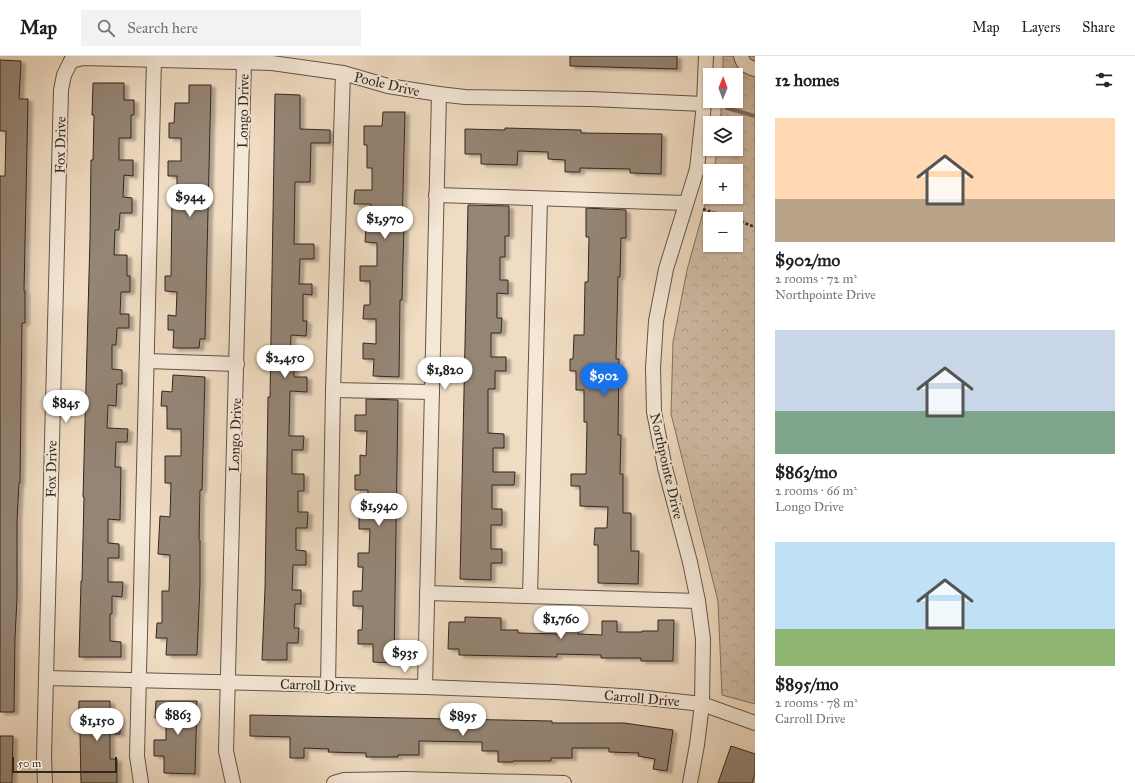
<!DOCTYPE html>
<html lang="en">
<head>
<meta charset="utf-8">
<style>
  :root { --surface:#fff; --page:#f2f2f2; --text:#202124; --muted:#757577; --line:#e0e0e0; --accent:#1a73e8 }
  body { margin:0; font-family:"IM FELL Great Primer",serif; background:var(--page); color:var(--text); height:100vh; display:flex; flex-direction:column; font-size:15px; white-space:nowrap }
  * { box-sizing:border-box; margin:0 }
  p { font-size:13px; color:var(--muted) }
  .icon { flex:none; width:22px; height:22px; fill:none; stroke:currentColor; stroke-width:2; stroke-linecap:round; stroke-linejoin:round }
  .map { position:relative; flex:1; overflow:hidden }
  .side { display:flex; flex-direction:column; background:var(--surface); width:380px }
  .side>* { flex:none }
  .needle { width:26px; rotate:1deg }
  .controls { position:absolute; left:703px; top:12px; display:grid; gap:8px }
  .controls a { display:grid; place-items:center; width:40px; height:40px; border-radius:0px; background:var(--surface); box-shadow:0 1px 3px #0004; font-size:20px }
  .scale { position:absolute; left:12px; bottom:10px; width:105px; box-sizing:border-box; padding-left:4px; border:2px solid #322621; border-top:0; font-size:11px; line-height:14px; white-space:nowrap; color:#322621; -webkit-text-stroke:3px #f5e8d7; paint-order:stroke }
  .price { position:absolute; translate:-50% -34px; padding:0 9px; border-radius:14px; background:#fff; color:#222; font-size:13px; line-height:26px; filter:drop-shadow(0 1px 2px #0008) }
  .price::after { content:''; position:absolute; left:50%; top:24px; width:12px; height:9px; margin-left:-6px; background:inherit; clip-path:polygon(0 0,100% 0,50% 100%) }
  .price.active { background:var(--accent); color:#fff }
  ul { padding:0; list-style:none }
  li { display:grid; align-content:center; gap:8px; height:212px; padding:0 20px }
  li span { display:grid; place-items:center; height:124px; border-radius:0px; color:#555 }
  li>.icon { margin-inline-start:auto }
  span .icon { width:72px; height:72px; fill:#fffc; stroke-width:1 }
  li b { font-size:17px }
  h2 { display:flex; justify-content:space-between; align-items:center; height:48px; padding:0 20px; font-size:17px }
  header { display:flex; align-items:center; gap:24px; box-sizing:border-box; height:56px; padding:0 20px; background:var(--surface); border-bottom:1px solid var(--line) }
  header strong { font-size:19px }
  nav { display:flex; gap:22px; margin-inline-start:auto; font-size:14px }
  .search { width:280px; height:36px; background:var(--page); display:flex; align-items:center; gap:10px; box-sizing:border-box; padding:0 14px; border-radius:0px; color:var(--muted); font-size:15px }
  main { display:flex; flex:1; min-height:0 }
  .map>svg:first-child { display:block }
  .park { fill:url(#park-crowns); stroke:#817264; fill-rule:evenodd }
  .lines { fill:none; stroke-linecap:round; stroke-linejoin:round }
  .stream { stroke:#7d6e61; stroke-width:4 }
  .building { fill:#958575; stroke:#322621; filter:url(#shadow) }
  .minor-casing { stroke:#625449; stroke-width:16 }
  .path { stroke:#322621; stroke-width:2.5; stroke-dasharray:3 2; stroke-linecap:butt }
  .minor { stroke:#f5e8d7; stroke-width:14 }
  .labels { text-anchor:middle; stroke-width:4; stroke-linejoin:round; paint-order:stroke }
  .street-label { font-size:14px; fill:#322621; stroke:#f5e8d7 }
</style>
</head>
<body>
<header>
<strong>Map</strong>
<div class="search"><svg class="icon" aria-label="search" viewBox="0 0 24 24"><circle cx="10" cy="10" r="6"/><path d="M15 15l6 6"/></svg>Search here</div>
<nav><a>Map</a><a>Layers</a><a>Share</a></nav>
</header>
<main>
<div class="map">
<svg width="755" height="727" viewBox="0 0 755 727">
  <defs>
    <pattern id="park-crowns" width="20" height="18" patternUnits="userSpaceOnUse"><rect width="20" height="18" fill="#d0bda7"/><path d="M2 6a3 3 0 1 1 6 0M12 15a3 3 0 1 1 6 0" fill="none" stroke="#b3a28f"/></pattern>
    <filter id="shadow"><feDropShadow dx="4.5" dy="2.5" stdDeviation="1" flood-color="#0004"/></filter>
  </defs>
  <rect width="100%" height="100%" fill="#f0dcc2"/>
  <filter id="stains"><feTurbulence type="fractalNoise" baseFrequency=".005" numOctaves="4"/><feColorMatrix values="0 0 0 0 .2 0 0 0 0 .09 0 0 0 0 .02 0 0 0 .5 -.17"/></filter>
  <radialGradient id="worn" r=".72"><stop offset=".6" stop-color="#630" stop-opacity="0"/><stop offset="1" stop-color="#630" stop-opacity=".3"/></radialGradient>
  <path class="park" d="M723,0H755V648L722,639L718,545L671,358L673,286L687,214L710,131V141H736V115H714L717,93H736V67H720L722,45H736V19H723ZM710,163H736V189H710Z"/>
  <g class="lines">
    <path class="stream" d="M727,52L755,60"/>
  </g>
  <g class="building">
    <path d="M570,0H677V13L570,10Z"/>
    <path d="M0,4L21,5L19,43H28L24,235H25V267H22L20,427H19L17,465V543L15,581L14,656H0V120H5L6,75H0Z"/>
    <path d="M93,27H124V44H134V59H131V82H119V104H133V120L124,119L123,141L132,142V157H120L119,174H115L114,199H127V220H130V236H121L120,258H129V272H117L116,289H112V313L122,314V328H117L116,350L108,349L107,372L128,373L127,386H116L115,411H121L120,464L108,463V487L119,488V502H108V526H123L122,541L112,540V558H110V585L121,586V601H79L81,525H82L84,441H83L90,182L91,104H93L94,59H92Z"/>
    <path d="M189,29H211L205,283H200L199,292H173L174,274H168V259L176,260L177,236L165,235V220H171L172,144H177V120H168V105H181V82H169V67H174L175,47H189Z"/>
    <path d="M275,38L300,39V73L330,74V87H311L310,126H295L294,188H314V203H300L299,228H312V239L303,238V265H307L306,280L291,279L290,303L294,304V321H307V336L290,335L289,380H304L303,394H292V418H304V435H298V456H308L307,472H296V494L306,495V509H293L292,534H301V548H295L294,572H299L298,587H287V604H262L265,533L268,341H270Z"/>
    <path d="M383,56H405L402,173H404L403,204L402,244H400L399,321L373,320L374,303H363V287L376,288V263H363L364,249H370V225H360V210H377V187L365,186L366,172H370L371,148H354L355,134H372V112H367V89H364V70H382Z"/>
    <path d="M505,72L581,74V77L662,78L661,118L630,117V113L580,112V116H565V104L548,103V96L518,95L517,109L481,108V98H465V73L505,74Z"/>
    <path d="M468,149L509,150V180H505V201H500V224H508V238L497,237V262H502L501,277H491V301H506V315H495V333H488V377L504,378V392H493V416H515L514,429H492V453H502V469H491V493H502V507H491V524L460,523Z"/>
    <path d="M586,152L626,154V182H621L620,221H618L616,303H619L618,379H621L620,418H623V457H631V495H639L638,528L598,527V489H594L595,472H607L608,451L580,450V430H571V418H586L587,366H584V334H576V315H570V303H573L574,279H584L585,226H588L589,181H586Z"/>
    <path d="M173,319L205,321L202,434H200L199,483L200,484V528L197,599H166L167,582H156L157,567H162V535H169L170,499L158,498L160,460L170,461L171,427H165V400H181V373H167V350H161L162,335L172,336Z"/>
    <path d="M366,343L398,344L394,607L373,606V588H358V574H362L363,550H353V535H362L363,511H358V497H369L370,473H359V458H367L368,434H355V419H360V399L366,400L367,375H355V359H366Z"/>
    <path d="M564,552H579L578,578L602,579V565H617V576H642V575H658V564H674L673,605H641V602H601V599L557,598V601L459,599V593H448L449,566H465V561L501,562V574H518V577L564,578Z"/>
    <path d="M79,645H110V661H120V678H110V703H117V727H81L80,677H78Z"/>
    <path d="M156,645H197L195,718L164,717V700H154V684H166V662H155Z"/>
    <path d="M250,659L552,665V667H624L673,674L667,715L653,713L655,703L638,700L639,697L609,696V692H572V702H551V705H513V706H498V695H482V686L419,685V699H398V701H366V697L328,696L329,693L304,692V702H290V681L250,680Z"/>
    <path d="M0,680H13L12,727H0Z"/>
    <path d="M731,690L755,698V718L752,727H718Z"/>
  </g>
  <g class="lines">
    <defs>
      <g id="minor">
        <path d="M741,0C743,8 747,11 755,13"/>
        <path d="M71,5L83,2L272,7L343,17L388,30L439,38L465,41L591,43L704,48"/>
        <path d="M436,139L686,147"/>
        <path d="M147,305L237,308"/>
        <path d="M333,334L432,336"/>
        <path d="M427,537L698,545"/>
        <path d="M530,540L540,143"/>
        <path d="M46,622L425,631L555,636L638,641L702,648L755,667"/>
        <path d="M328,630L333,334L343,17"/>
        <path d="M425,631L439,38"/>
        <path d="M45,727L44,700L61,34L64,19L71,5"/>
        <path d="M141,727L137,700L154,3"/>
        <path d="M233,727L226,695L244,5"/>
        <path d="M334,727L344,724L405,723L564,727"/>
        <path d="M690,727L697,689L702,648L703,583L698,545L690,506L665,412L654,356L653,312L656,265L666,213L697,113L704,48L706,0"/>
      </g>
    </defs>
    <use href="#minor" class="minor-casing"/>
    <g class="path">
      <path d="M703,153L733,163"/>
      <path d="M736,164L755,171"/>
    </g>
    <use href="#minor" class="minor"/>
  </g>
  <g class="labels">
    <g class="street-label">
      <text transform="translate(387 28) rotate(13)" y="5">Poole Drive</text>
      <text transform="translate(243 55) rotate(-89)" y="5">Longo Drive</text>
      <text transform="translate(60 89) rotate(-89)" y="5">Fox Drive</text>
      <text transform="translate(235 379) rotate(-88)" y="5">Longo Drive</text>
      <text transform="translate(667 410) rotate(77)" y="5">Northpointe Drive</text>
      <text transform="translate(51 413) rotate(-89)" y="5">Fox Drive</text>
      <text transform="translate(318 629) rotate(2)" y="5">Carroll Drive</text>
      <text transform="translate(642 642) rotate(5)" y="5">Carroll Drive</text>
    </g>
  </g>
  <rect width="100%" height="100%" filter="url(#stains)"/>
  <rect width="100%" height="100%" fill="url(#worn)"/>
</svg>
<div class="controls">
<a><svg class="needle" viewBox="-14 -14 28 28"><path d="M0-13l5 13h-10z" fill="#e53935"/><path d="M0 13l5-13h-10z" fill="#757577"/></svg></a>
<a><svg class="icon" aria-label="layers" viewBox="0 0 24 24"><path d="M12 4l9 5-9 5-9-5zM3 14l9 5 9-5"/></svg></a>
<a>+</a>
<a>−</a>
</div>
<div class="scale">50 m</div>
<b class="price" style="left:190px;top:162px">$944</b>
<b class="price" style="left:385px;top:184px">$1,970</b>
<b class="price" style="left:285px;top:323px">$2,450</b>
<b class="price" style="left:445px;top:335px">$1,820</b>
<b class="price active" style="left:604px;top:341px">$902</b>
<b class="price" style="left:66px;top:368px">$845</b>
<b class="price" style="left:379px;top:471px">$1,940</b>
<b class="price" style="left:561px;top:584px">$1,760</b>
<b class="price" style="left:405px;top:618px">$935</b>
<b class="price" style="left:178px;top:680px">$863</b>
<b class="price" style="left:463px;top:681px">$895</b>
<b class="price" style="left:97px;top:686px">$1,150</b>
</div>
<section class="side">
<h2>12 homes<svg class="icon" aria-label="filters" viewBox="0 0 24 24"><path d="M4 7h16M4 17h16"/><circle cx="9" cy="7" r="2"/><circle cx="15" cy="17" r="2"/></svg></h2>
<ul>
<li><span style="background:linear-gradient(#ffd9b3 65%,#b9a48a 0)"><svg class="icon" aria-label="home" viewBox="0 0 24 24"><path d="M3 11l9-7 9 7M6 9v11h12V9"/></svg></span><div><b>$902/mo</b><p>2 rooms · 72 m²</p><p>Northpointe Drive</p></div></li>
<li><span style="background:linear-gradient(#c9d6e8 65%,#7fa58c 0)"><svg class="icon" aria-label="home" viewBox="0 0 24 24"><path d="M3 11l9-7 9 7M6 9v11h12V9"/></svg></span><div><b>$863/mo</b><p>2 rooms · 66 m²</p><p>Longo Drive</p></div></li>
<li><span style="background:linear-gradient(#bfe0f5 70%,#8fb573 0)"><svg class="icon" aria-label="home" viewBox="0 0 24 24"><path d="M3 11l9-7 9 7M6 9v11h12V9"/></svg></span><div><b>$895/mo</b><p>2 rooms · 78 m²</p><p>Carroll Drive</p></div></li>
</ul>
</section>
</main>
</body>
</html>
